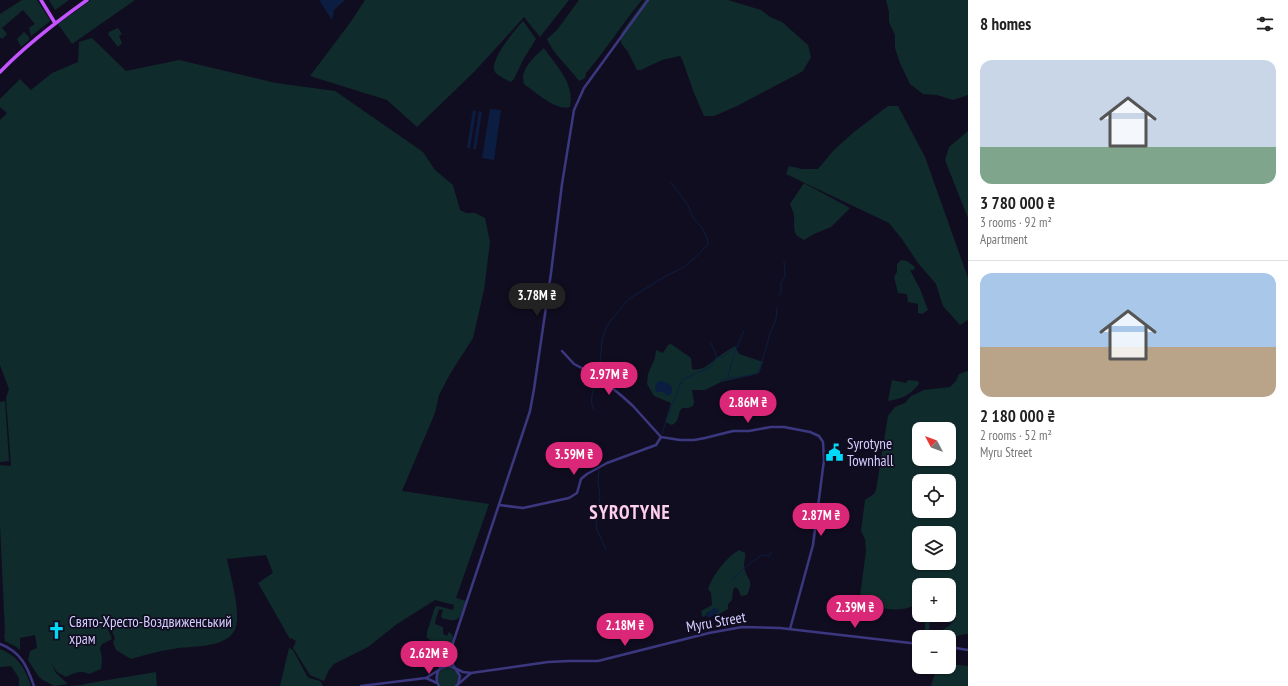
<!DOCTYPE html>
<html lang="en">
<head>
<meta charset="utf-8">
<style>
  :root { --surface:#fff; --page:#f2f2f2; --text:#222; --muted:#767676; --line:#e0e0e0; --accent:#db2777 }
  body { margin:0; font-family:"PT Sans Narrow",sans-serif; background:var(--page); color:var(--text); height:100vh; display:flex; flex-direction:column; font-size:15px; white-space:nowrap }
  * { box-sizing:border-box; margin:0 }
  p { font-size:13px; color:var(--muted) }
  .icon { flex:none; width:22px; height:22px; fill:none; stroke:currentColor; stroke-width:2; stroke-linecap:round; stroke-linejoin:round }
  .map { position:relative; flex:1; overflow:hidden }
  .details { display:flex; flex-direction:column; background:var(--surface); width:320px }
  .details>* { flex:none }
  .needle { width:26px; rotate:311deg }
  .controls { position:absolute; left:912px; top:422px; display:grid; gap:8px }
  .controls a { display:grid; place-items:center; width:44px; height:44px; border-radius:8px; background:var(--surface); box-shadow:0 1px 3px #0004; font-size:20px }
  .price { position:absolute; translate:-50% -34px; padding:0 9px; border-radius:14px; background:var(--accent); color:#fff; font-size:13px; line-height:26px; filter:drop-shadow(0 1px 2px #0008) }
  .price::after { content:''; position:absolute; left:50%; top:24px; width:12px; height:9px; margin-left:-6px; background:inherit; clip-path:polygon(0 0,100% 0,50% 100%) }
  .price.on { background:#222; color:#fff }
  ul { padding:0; list-style:none }
  li { display:grid; align-content:center; gap:8px; height:212px; padding:0 12px }
  li+li { border-top:1px solid var(--line) }
  li span { display:grid; place-items:center; height:124px; border-radius:12px; color:#555 }
  li>.icon { margin-inline-start:auto }
  span .icon { width:72px; height:72px; fill:#fffc; stroke-width:1 }
  li b { font-size:17px }
  h2 { display:flex; justify-content:space-between; align-items:center; height:48px; padding:0 12px; font-size:17px }
  main { display:flex; flex:1; min-height:0 }
  .map>svg:first-child { display:block }
  .green { fill:#102b2b; fill-rule:evenodd }
  .water { fill:#0b1e42 }
  .lines { fill:none; stroke-linecap:round; stroke-linejoin:round }
  .stream { stroke:#0b1e42; stroke-width:1 }
  .minor { stroke:#3c3880; stroke-width:2.5 }
  .major { stroke:#c354ff; stroke-width:3.5 }
  .labels { text-anchor:middle; stroke-width:3.5; stroke-linejoin:round; paint-order:stroke }
  .poi-label { font-size:15px; fill:#d4cdff; stroke:#110d21; text-anchor:start }
  .street-label { font-size:15px; fill:#d4cdff; stroke:#110d21 }
  .district-label { font-size:19px; font-weight:bold; letter-spacing:1px; fill:#ffcfec; stroke:#110d21 }
</style>
</head>
<body>
<main>
<div class="map">
<svg width="968" height="686" viewBox="0 0 968 686">
  <rect width="100%" height="100%" fill="#110d21"/>
  <g class="green">
    <path d="M22,0H37L50,20L49,22L31,36L29,28L35,24L23,10L2,28L7,34L2,39L0,37V14Z"/>
    <path d="M49,0H69L55,10Z"/>
    <path d="M91,0H135L72,44L58,24Z"/>
    <path d="M365,0H569L540,37L524,17L475,71L417,127L387,100L310,76L350,23Z"/>
    <path d="M579,0H642C622,24 606,50 586,73L585,78L579,81C569,67 553,54 547,39L557,30Z"/>
    <path d="M645,0H728L761,10L770,17L782,22L808,45L811,57L803,71L794,76L737,106L714,116H704L694,93L682,59L680,56L662,60L641,70H637L628,52L621,43V33Z"/>
    <path d="M886,0H968V95L953,100L937,95L923,94L910,84L900,63L895,48V35L889,22V12Z"/>
    <path d="M523,21L536,39L523,60L514,79L511,82C507,80 498,76 495,72C488,61 516,29 523,21Z"/>
    <path d="M118,28L122,34L119,36L122,43L118,47L108,34L109,32Z"/>
    <path d="M24,32L29,37V40L21,47L17,39Z"/>
    <path d="M92,38L126,71L179,60L276,83L335,91L423,152L435,170L453,185L460,210L466,213H475L485,218L490,242L484,290L473,338L450,374L439,395L435,413L402,491L489,504L456,598L467,601C461,617 461,624 442,618L441,616L443,610L439,609L435,622V624L443,627V634L447,636L449,632C456,637 453,642 451,649L432,641L427,638V632L435,607L438,606L453,610L454,605L435,600L397,624L368,647L334,664L329,670L324,681L310,675L293,648L296,641L291,638L290,639L258,583L273,573L266,555L227,559C231,579 238,600 237,620C236,650 194,645 173,649C159,651 145,655 131,659L116,650L113,642L115,638L108,623L106,624L112,639L102,644L100,648L102,659L101,669L89,674C80,670 74,673 66,677L57,672L51,663L56,673L68,684L54,686L43,680L39,677L28,660L30,651L37,648L35,635L20,638V650L15,646L5,641L4,635L5,634L0,524V465L11,466L6,398L9,389L0,365V120L7,113L0,107V99L20,79L31,90L52,73L78,62L79,42Z"/>
    <path d="M544,48C556,66 575,83 570,107C559,111 541,97 532,90C530,88 526,86 524,84C524,83 523,79 523,78C523,67 536,55 544,48Z"/>
    <path d="M888,106H898L925,157L968,278V320L960,325L943,306L936,284L918,263L902,239L889,223L786,174L789,166L802,169H818L834,150L854,132Z"/>
    <path d="M968,131V218L945,160L949,147Z"/>
    <path d="M804,183L850,208L831,227L814,234L804,240C791,234 795,228 794,216C794,212 791,208 790,204Z"/>
    <path d="M901,260L907,261L915,267L914,270H910L920,289L928,310L922,314L918,313V304L908,302L907,294L898,293L894,277L897,272V264Z"/>
    <path d="M671,344L691,358L692,369C705,372 711,361 721,355C725,352 730,349 735,346L739,354L763,362L759,373L757,374L721,382L705,390H692L694,402L693,406L688,408H682C677,413 681,420 672,425L665,422L671,403L654,396L647,384L648,374L655,358L656,350L663,353L668,345Z"/>
    <path d="M968,371V634H965L953,637L938,636L939,632L949,626L956,618V593L949,590V585H919V607L915,605C899,614 876,607 859,604L866,551L865,539L861,531L865,500L874,494L876,490L888,416L895,407L905,403L911,396L924,390L950,387L956,381L959,374ZM919,429H949V459H919ZM919,481H949V511H919ZM919,533H949V563H919Z"/>
    <path d="M892,380L906,383L908,380L918,381L919,384C909,396 903,398 888,401Z"/>
    <path d="M5,401L9,461L0,462V402Z"/>
    <path d="M739,550L745,553C746,558 744,561 744,566C746,581 755,578 747,595L741,596L738,589L735,587L733,590L732,600L728,604V609L716,616L715,614L719,611L708,612L704,617L702,616L701,611L712,605L711,593L708,589C713,574 726,558 739,550Z"/>
    <path d="M922,615H930L929,637L925,636V623Z"/>
    <path d="M289,648L293,650L307,676L309,678L320,681L323,686H280Z"/>
    <path d="M0,649C18,656 25,668 31,686H19V678L11,666L0,667Z"/>
    <path d="M950,664L968,666V686H931L936,669L940,672L947,673L950,670Z"/>
    <path d="M445,668C457,667 462,677 455,686H441C435,679 437,671 445,668Z"/>
    <path d="M156,672L157,686H68L83,685L84,684Z"/>
  </g>
  <g class="water">
    <path d="M319,0H345L334,10L332,20Z"/>
    <path d="M490,109L501,110L494,160L482,158Z"/>
    <path d="M473,110L476,111L470,148H467Z"/>
    <path d="M479,111L482,112L476,149H473Z"/>
    <path d="M661,381L669,384L672,387V393L667,396L663,392H656C654,387 655,383 661,381Z"/>
    <path d="M715,607L719,611L711,617H707L706,615Z"/>
  </g>
  <g class="lines">
    <g class="stream">
      <path d="M779,295L781,294V283L785,276L784,262"/>
      <path d="M718,357H722L737,346"/>
      <path d="M599,375L602,340L607,326L612,319L628,300L635,295L666,276L684,267L696,257L708,244V241L703,229L692,216L688,205L671,183"/>
      <path d="M728,377L733,358L744,331"/>
      <path d="M721,381C733,376 747,378 759,372L768,341L769,336L776,319L777,308"/>
      <path d="M594,410C588,399 594,389 598,378"/>
      <path d="M662,434L669,412L682,380L710,367L717,357L711,343"/>
      <path d="M599,469L598,481L600,496L596,527L606,550"/>
      <path d="M731,581L744,568L762,555L769,556L771,552"/>
    </g>
    <g class="minor">
      <path d="M562,351L574,364L599,377L623,397L633,406L661,437L680,440H694L705,438L733,431H749L771,427H784L810,432L819,436L823,442L824,460L813,545L790,629"/>
      <path d="M499,505L523,508L569,498L577,493L581,479L587,474L607,463L656,445L661,437"/>
      <path d="M0,644C21,652 27,666 34,686"/>
      <path d="M949,647L968,650"/>
      <path d="M450,654L453,665L460,676L458,684"/>
      <path d="M426,678L437,683"/>
      <path d="M361,686L426,678L442,668L447,666L452,667L463,672L471,673L548,662L569,661H598L709,633L742,627L780,628L919,644"/>
      <path d="M439,686C431,674 445,663 450,652L530,411L534,389L551,273L562,184L574,110L584,88L648,0"/>
      <path d="M456,686L471,673"/>
    </g>
    <g class="major">
      <path d="M41,0L55,23"/>
      <path d="M0,72C26,45 56,22 87,0"/>
    </g>
  </g>
  <defs>
    <symbol id="civic-bare" viewBox="-9 -9 18 18"><path d="M-.6-6.5H3V-4.5H.6V-3L4-1V1h2V6H-6V1h2V-1L-.6-3ZM-1.2 2.5V6h2.4V2.5Z" fill="#00d9f8" stroke="#110d21" stroke-width="2.5" paint-order="stroke"/></symbol>
    <symbol id="church-bare" viewBox="-9 -9 18 18"><path d="M-1.2-6h2.4v3.5h3.3v2.4h-3.3V6h-2.4V-.1h-3.3v-2.4h3.3Z" fill="#00d9f8" stroke="#110d21" stroke-width="2.5" paint-order="stroke"/></symbol>
  </defs>
  <g fill-rule="evenodd">
    <use href="#civic-bare" x="822" y="440" width="25" height="25"/>
    <use href="#church-bare" x="44" y="618" width="25" height="25"/>
  </g>
  <g class="labels">
    <g class="poi-label">
      <text x="847" y="449">Syrotyne<tspan x="847" dy="17">Townhall</tspan></text>
      <text x="69" y="627">Свято-Хресто-Воздвиженський<tspan x="69" dy="17">храм</tspan></text>
    </g>
    <g class="street-label">
      <text transform="translate(716 622) rotate(-10)" y="5">Myru Street</text>
    </g>
    <g class="district-label">
      <text x="630" y="519">SYROTYNE</text>
    </g>
  </g>
</svg>
<div class="controls">
<a><svg class="needle" viewBox="-14 -14 28 28"><path d="M0-13l5 13h-10z" fill="#e53935"/><path d="M0 13l5-13h-10z" fill="#767676"/></svg></a>
<a><svg class="icon" aria-label="locate" viewBox="0 0 24 24"><circle cx="12" cy="12" r="6"/><path d="M12 2v4M12 18v4M2 12h4M18 12h4"/></svg></a>
<a><svg class="icon" aria-label="layers" viewBox="0 0 24 24"><path d="M12 4l9 5-9 5-9-5zM3 14l9 5 9-5"/></svg></a>
<a>+</a>
<a>−</a>
</div>
<b class="price on" style="left:537px;top:317px">3.78M ₴</b>
<b class="price" style="left:609px;top:396px">2.97M ₴</b>
<b class="price" style="left:748px;top:424px">2.86M ₴</b>
<b class="price" style="left:574px;top:476px">3.59M ₴</b>
<b class="price" style="left:821px;top:537px">2.87M ₴</b>
<b class="price" style="left:855px;top:629px">2.39M ₴</b>
<b class="price" style="left:625px;top:647px">2.18M ₴</b>
<b class="price" style="left:429px;top:675px">2.62M ₴</b>
</div>
<section class="details">
<h2>8 homes<svg class="icon" aria-label="filters" viewBox="0 0 24 24"><path d="M4 7h16M4 17h16"/><circle cx="9" cy="7" r="2"/><circle cx="15" cy="17" r="2"/></svg></h2>
<ul>
<li><span style="background:linear-gradient(#c9d6e8 70%,#7fa58c 0)"><svg class="icon" aria-label="home" viewBox="0 0 24 24"><path d="M3 11l9-7 9 7M6 9v11h12V9"/></svg></span><div><b>3 780 000 ₴</b><p>3 rooms · 92 m²</p><p>Apartment</p></div></li>
<li><span style="background:linear-gradient(#a9c7e8 60%,#b9a48a 0)"><svg class="icon" aria-label="home" viewBox="0 0 24 24"><path d="M3 11l9-7 9 7M6 9v11h12V9"/></svg></span><div><b>2 180 000 ₴</b><p>2 rooms · 52 m²</p><p>Myru Street</p></div></li>
</ul>
</section>
</main>
</body>
</html>
